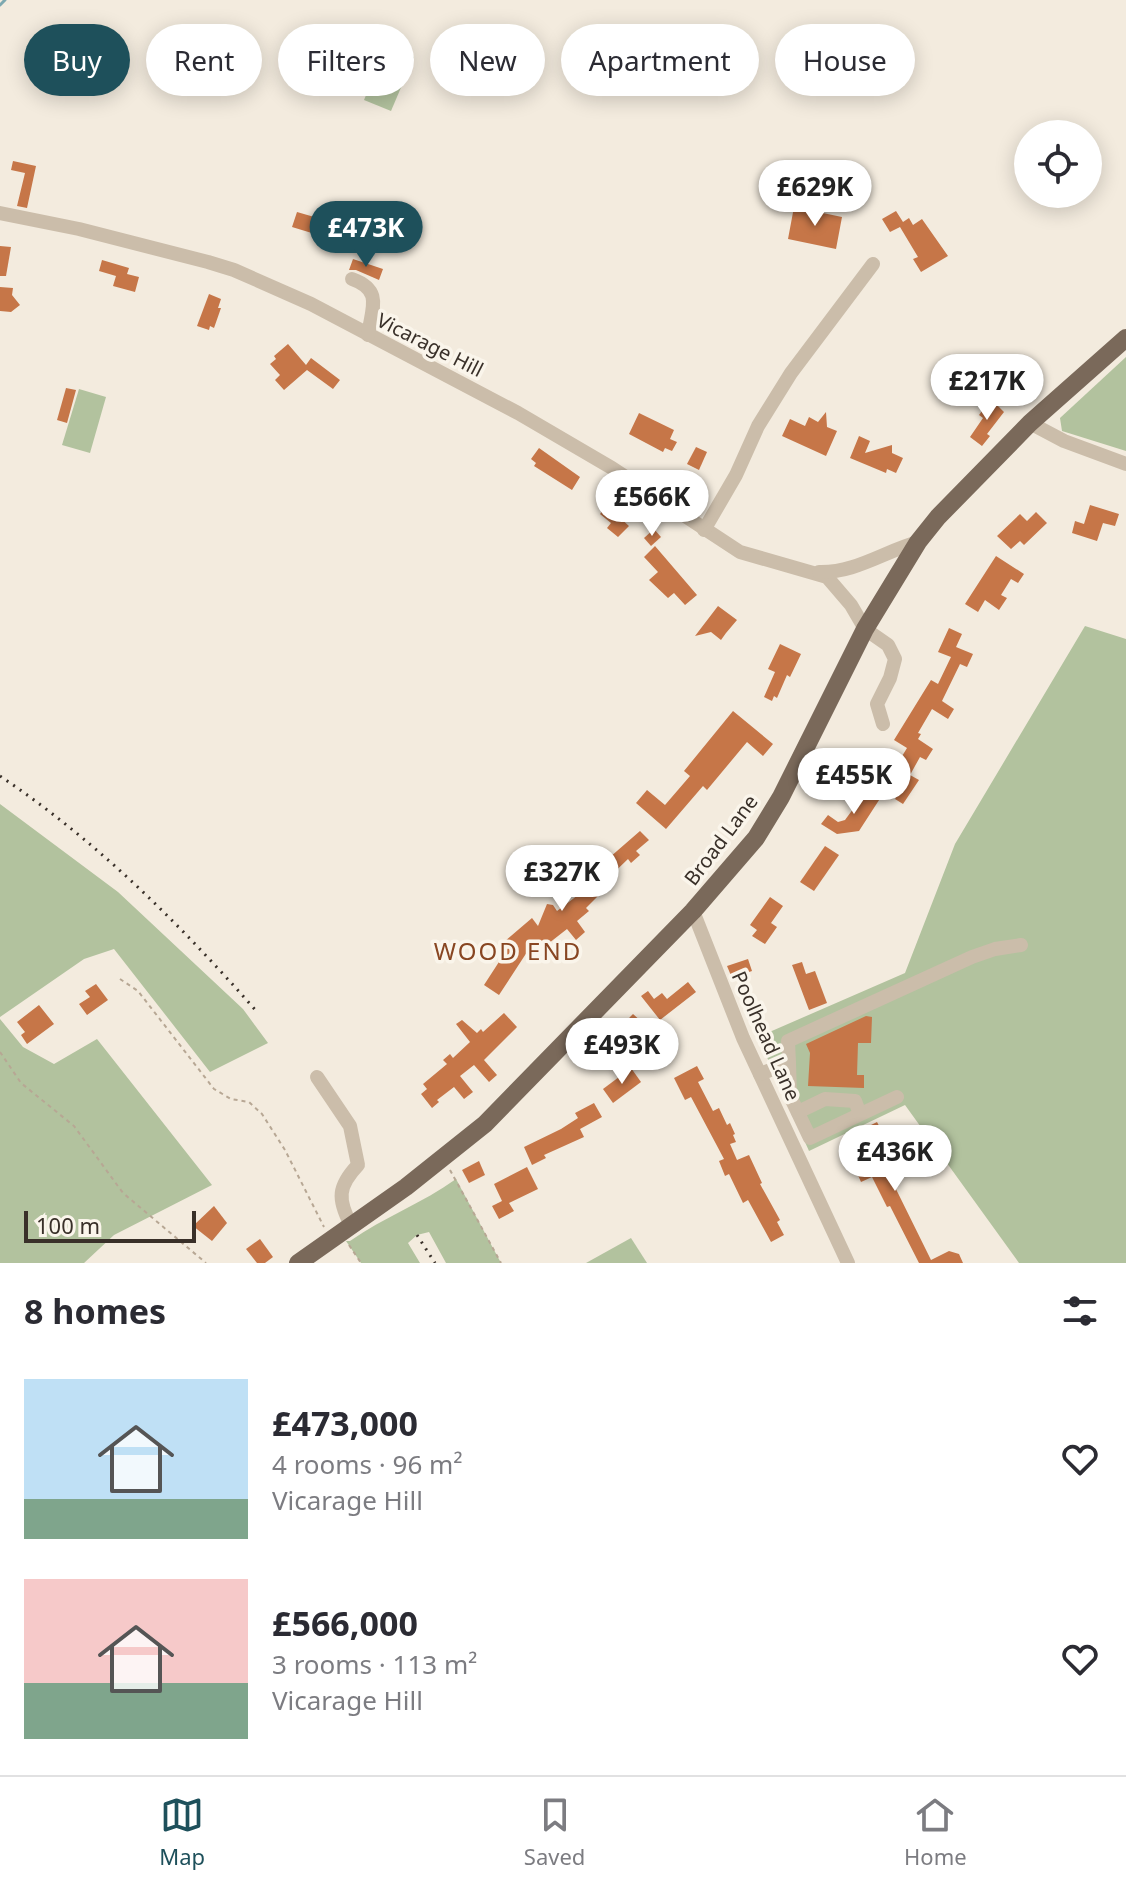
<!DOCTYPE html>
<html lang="en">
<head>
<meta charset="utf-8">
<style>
  :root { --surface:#fff; --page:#f2f2f3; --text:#2b2b33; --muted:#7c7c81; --line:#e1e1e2; --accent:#1e505b }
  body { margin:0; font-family:"Noto Sans",sans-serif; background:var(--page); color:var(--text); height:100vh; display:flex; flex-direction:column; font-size:30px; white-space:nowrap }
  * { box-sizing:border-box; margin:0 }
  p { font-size:26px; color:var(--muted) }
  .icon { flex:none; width:44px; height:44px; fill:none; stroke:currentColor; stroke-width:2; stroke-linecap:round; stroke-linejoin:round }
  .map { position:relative; height:1263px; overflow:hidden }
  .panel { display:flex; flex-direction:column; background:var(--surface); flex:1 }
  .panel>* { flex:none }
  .banner { position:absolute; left:24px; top:24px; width:1078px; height:72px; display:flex; gap:16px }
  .tools { position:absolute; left:1014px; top:120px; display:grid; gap:16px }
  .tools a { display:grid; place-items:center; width:88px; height:88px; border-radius:50%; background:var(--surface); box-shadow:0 4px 20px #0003; font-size:40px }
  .scale { position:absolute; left:24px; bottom:20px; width:172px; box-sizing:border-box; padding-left:8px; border:4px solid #393029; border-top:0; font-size:22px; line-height:28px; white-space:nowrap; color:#393029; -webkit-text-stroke:6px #faf5eb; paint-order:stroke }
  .price { position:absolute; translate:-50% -68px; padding:0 18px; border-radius:28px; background:#fff; color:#222; font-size:26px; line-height:52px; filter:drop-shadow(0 2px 4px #0008) }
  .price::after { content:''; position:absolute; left:50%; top:48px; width:24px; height:18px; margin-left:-12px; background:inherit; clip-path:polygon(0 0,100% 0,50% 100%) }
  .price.current { background:var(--accent); color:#fff }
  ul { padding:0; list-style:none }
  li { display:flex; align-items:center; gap:24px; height:200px; padding:0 24px }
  li span { display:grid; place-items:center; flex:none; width:224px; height:160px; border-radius:0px; color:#555 }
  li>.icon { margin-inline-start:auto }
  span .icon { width:96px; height:96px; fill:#fffc; stroke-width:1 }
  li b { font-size:34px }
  h2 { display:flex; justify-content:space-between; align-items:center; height:96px; padding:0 24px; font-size:34px }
  .pill { padding:0 28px; border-radius:36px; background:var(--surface); box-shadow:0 4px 20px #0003; font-size:28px; line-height:72px }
  .pill.current { background:var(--accent); color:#fff }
  .menu { display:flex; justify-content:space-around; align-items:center; height:112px; border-top:2px solid var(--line); background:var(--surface); font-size:22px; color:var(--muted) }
  .menu a { display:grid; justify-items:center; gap:4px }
  .menu .current { color:var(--accent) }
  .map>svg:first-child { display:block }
  .green { fill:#b2c29e }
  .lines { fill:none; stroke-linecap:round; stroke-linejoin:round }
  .stream { stroke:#7da8b0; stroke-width:3 }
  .building { fill:#c67648 }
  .path { stroke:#b7a794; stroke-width:2; stroke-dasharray:4 4; stroke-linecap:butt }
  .minor { stroke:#cbbdaa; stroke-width:14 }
  .major { stroke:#7a695a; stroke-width:18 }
  .rail { stroke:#393029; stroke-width:3; stroke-dasharray:2 6; stroke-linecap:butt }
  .labels { text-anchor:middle; stroke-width:7; stroke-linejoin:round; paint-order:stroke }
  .street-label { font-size:20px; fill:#393029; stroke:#faf5eb }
  .quarter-label { font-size:24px; letter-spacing:2px; fill:#884622; stroke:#faf5eb }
</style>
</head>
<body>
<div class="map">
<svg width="1126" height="1263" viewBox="0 0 1126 1263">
  <rect width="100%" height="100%" fill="#f3ebde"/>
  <g class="green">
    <path d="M386,46L414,57L391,111L364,100Z"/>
    <path d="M1126,357V451L1062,431L1060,418Z"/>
    <path d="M79,389L106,397L90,453L62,445Z"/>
    <path d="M1085,626L1126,639V1263H1019L905,1105L809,1151L758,1037L905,973L955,844Z"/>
    <path d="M0,804L118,892L243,1009L268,1043L210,1072L114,949L84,959L0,1017Z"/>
    <path d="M0,1019L23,1047L54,1064L97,1039L212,1185L114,1235L84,1263H0Z"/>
    <path d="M456,1179L501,1263H446L429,1232L417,1235L408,1243L420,1263H361L346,1241H350C384,1217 423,1203 456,1179Z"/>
    <path d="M631,1238L647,1263H586Z"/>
  </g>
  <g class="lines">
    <path class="stream" d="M0,5L5,0"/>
  </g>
  <g class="building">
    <path d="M13,161L36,166L27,208L17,206L25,173L11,170Z"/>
    <path d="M794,207L842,217L836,249L788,239Z"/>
    <path d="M896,211L903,222L909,218L913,225L922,219L948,256L921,272L913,259L918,257L900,227L890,232L882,219Z"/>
    <path d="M297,212L335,223L336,220L360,226L355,244L339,239L338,241L292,227Z"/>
    <path d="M0,246L11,247L6,276H0Z"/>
    <path d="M353,259L383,269L379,280L356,270H349Z"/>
    <path d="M102,260L129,268L127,274L139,277L135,292L113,286L116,276L99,271Z"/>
    <path d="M0,287L13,288L12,295L20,305L11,312L0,311Z"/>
    <path d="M209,294L221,299L218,308H221L214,328L210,326L209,330L197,326Z"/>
    <path d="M288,344L306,365L311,358L340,380L333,389L307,370L284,390L275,380L280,375L270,364L276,359L274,356Z"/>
    <path d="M66,388L76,390L67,423L57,420Z"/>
    <path d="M991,399L1004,412L987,434L990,436L982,446L970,437L983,418L979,415Z"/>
    <path d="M826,412L827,427L837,431L826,456L782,436L790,419L805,426L809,417L818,422Z"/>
    <path d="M639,413L674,430L670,439L677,442L672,451L665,448L663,452L629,434Z"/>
    <path d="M859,436L870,441L865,453L892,445V453L903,458L896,473L887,469L886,473L850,458Z"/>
    <path d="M696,447L707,452L699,470L687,464Z"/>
    <path d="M539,448L580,477L572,490L534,466L536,463L531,459Z"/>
    <path d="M1090,505L1119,514L1115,526L1103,523L1097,541L1072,533L1075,521L1084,524Z"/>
    <path d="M607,506L629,526L618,537L607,528L611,523L600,514Z"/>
    <path d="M1036,512L1047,523L1024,545L1020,541L1011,549L997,536L1020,514L1027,521Z"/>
    <path d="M654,529L661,537L651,546L644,538Z"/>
    <path d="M655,546L697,595L685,605L674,593L668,598L649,580L658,572L644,557Z"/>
    <path d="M996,556L1024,574L1018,583L1011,579L1001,595L1007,598L999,610L985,600L978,612L965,604Z"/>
    <path d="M718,606L737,620L726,633L721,640L711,632L695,636Z"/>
    <path d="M949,628L962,634L956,647L973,654L967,667L960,664L942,701L954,709L948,719L932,709L918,733L921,734L918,739L933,749L926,760L920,757L910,775L919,780L903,804L895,799L904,784L890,776L907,748L894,740L931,680L938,684L951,657L938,652Z"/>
    <path d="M780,644L801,654L790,677L787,675L777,698L774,696L772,701L764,697L775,672L768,669Z"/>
    <path d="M733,711L773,744L763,756L747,742L707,790L703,786L666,829L636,803L647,790L665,805L690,776L684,771Z"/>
    <path d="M867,790L881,797L859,831L837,834L821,824L828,815L838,822L845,820Z"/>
    <path d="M640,831L649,840L636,851L640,855L631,863L628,859L601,885L605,889L586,908L589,911L577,921L585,932L576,940L567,929L544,947L542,945L532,953L529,949L499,995L484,985L508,948L504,942L532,918L538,926L547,904L553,905L557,911L578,895L571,887L589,871L578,860L589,850L602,864Z"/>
    <path d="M825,846L839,855L814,891L800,882Z"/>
    <path d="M770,897L783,906L771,923L777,927L765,944L752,936L757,930L750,925Z"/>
    <path d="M748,959L752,971L732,978L727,966Z"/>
    <path d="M802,962L806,974L815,971L827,1003L809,1010L792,965Z"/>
    <path d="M688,982L696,992L660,1020L641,996L648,991L654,999L662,993L667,999Z"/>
    <path d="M96,984L108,1000L87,1015L79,1004L90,997L85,991Z"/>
    <path d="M39,1005L54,1024L27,1044L21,1035L25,1032L17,1022Z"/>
    <path d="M504,1013L517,1027L484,1060L497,1075L489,1082L474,1065L460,1076L473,1092L464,1099L454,1087L437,1100L439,1102L432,1108L421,1094L427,1089L423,1084L447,1064L443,1060L450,1054L453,1058L470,1042L456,1024L462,1020L477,1033L481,1029L483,1032Z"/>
    <path d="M633,1014L652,1031L644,1039L637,1032L631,1039L619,1028Z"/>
    <path d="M866,1016L872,1017L871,1043H858L857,1075H864V1088L808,1086L810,1053L806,1044Z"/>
    <path d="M697,1066L704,1079L698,1082L713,1111L719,1108L727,1125L730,1123L735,1134L733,1135L736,1142L730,1144L737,1160L749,1155L762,1183L760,1184L780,1220L777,1222L784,1235L771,1242L748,1200L743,1203L729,1174L725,1176L719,1161L724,1159L691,1097L685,1100L674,1078Z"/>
    <path d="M631,1068L641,1082L613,1103L603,1089Z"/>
    <path d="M594,1103L602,1117L580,1129L584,1137L544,1155L546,1158L532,1165L524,1147L561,1129L578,1118L575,1113Z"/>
    <path d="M877,1122L890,1147L882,1151L896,1179L892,1181L931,1260L949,1251L959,1254L963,1263H919L890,1206L887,1207L872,1177L861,1182L857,1173L879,1163L867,1141L856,1147L851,1135Z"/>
    <path d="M479,1161L485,1175L469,1183L462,1170Z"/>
    <path d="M527,1167L538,1189L509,1203L514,1211L499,1219L492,1206L502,1201L494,1184Z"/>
    <path d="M214,1206L227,1223L212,1241L193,1226Z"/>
    <path d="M260,1239L273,1257L265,1263H257L246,1249Z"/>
  </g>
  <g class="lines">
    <g class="path">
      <path d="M120,979L138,991L214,1089L231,1099L249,1102L262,1114L285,1150L324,1227"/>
      <path d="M0,1052L21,1083L74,1126L123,1193L206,1263"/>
      <path d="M450,1170L501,1263"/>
      <path d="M349,1245L361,1263"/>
    </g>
    <g class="minor">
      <path d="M0,213L79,229L208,262L234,270L311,304L518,413L612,468L740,552L827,577L851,605L865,629L888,645L895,659L890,678L877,704L883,724"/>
      <path d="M352,279C383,290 372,308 368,335"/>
      <path d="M1030,423L1064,441L1126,464"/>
      <path d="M704,530L736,475L758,426L791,373L873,264"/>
      <path d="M819,572C855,573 883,552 918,542"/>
      <path d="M693,911L743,1038L848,1263"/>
      <path d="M789,1063L788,1041L972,957L995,949L1021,945"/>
      <path d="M760,1074L789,1063L790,1096L810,1138L897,1097"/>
      <path d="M317,1077L350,1126L358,1165C338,1186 337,1199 351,1225"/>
      <path d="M798,1112L825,1099L855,1101L860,1114"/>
    </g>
    <path class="major" d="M298,1263L406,1187L485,1124L693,911L756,838L781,797L865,629L918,542L938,517L1030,423L1126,338"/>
    <g class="rail">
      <path d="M0,776C98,842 180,924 258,1013"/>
      <path d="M417,1235L435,1263"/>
    </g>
  </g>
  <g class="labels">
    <g class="street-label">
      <text transform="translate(430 345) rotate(27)" y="7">Vicarage Hill</text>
      <text transform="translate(721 840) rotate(-53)" y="7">Broad Lane</text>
      <text transform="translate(766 1036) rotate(66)" y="7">Poolhead Lane</text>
    </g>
    <g class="quarter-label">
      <text x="508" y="960">WOOD END</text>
    </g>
  </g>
</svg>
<div class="tools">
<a><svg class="icon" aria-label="locate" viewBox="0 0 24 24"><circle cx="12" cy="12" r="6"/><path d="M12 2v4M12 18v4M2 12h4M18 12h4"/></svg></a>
</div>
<div class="scale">100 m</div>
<b class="price" style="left:815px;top:228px">£629K</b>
<b class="price current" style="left:366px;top:269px">£473K</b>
<b class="price" style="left:987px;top:422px">£217K</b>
<b class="price" style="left:652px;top:538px">£566K</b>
<b class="price" style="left:854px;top:816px">£455K</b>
<b class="price" style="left:562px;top:913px">£327K</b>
<b class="price" style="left:622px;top:1086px">£493K</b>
<b class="price" style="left:895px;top:1193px">£436K</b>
<div class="banner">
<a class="pill current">Buy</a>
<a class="pill">Rent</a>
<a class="pill">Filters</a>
<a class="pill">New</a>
<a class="pill">Apartment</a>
<a class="pill">House</a>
</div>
</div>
<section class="panel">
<h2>8 homes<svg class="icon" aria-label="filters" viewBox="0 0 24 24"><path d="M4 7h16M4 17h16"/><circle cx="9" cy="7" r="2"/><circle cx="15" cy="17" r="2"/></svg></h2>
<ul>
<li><span style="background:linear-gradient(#bfe0f5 75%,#7fa58c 0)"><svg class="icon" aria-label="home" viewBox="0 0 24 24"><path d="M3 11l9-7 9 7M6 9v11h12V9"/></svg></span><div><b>£473,000</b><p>4 rooms · 96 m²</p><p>Vicarage Hill</p></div><svg class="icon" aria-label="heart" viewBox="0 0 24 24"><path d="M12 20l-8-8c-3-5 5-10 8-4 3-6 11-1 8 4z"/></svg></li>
<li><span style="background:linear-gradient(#f6c9c9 65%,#7fa58c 0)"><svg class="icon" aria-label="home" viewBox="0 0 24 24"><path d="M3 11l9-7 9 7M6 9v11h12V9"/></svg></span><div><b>£566,000</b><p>3 rooms · 113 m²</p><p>Vicarage Hill</p></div><svg class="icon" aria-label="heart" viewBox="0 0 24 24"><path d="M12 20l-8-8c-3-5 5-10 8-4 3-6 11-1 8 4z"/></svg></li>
</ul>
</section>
<nav class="menu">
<a class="current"><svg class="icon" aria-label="map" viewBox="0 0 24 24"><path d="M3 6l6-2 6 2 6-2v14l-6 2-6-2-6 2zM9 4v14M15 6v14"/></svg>Map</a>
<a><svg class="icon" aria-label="saved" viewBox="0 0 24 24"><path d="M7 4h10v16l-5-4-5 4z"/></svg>Saved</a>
<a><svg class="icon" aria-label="home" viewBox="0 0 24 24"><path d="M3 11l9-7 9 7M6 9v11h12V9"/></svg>Home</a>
</nav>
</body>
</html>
